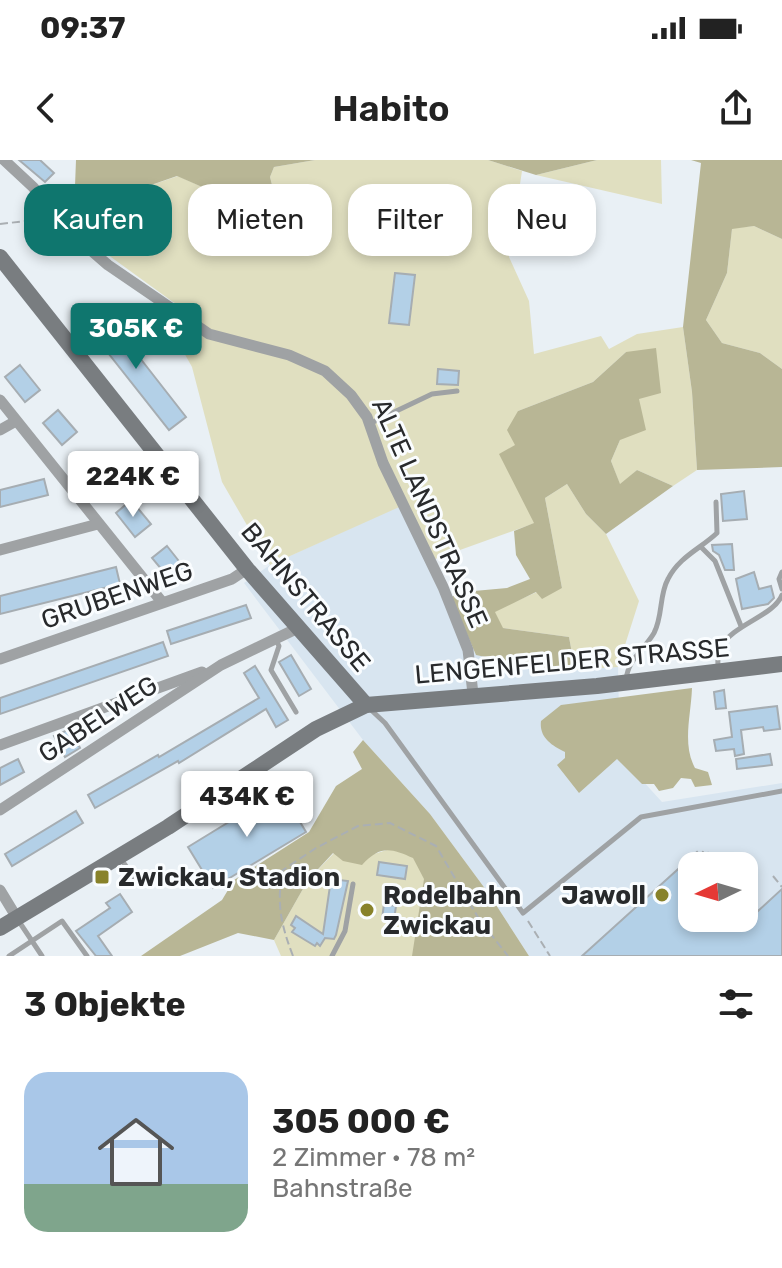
<!DOCTYPE html>
<html lang="de">
<head>
<meta charset="utf-8">
<style>
  :root { --surface:#fff; --page:#f6f6f6; --text:#222; --muted:#767676; --line:#e0e0e0; --accent:#0f766e }
  body { margin:0; font-family:Rubik,sans-serif; background:var(--page); color:var(--text); height:100vh; display:flex; flex-direction:column; font-size:30px; white-space:nowrap }
  * { box-sizing:border-box; margin:0 }
  p { font-size:26px; color:var(--muted) }
  .icon { flex:none; width:44px; height:44px; fill:none; stroke:currentColor; stroke-width:2; stroke-linecap:round; stroke-linejoin:round }
  .map { position:relative; height:796px; overflow:hidden }
  .details { display:flex; flex-direction:column; background:var(--surface); flex:1 }
  .details>* { flex:none }
  .hud { position:absolute; left:24px; top:24px; width:734px; height:72px; display:flex; gap:16px }
  .needle { width:52px; rotate:265deg }
  .buttons { position:absolute; left:678px; top:692px; display:grid; gap:16px }
  .buttons a { display:grid; place-items:center; width:80px; height:80px; border-radius:16px; background:var(--surface); box-shadow:0 4px 12px #0003; font-size:40px }
  .price { position:absolute; translate:-50% -68px; padding:0 18px; border-radius:8px; background:#fff; color:#222; font-size:26px; line-height:52px; filter:drop-shadow(0 2px 4px #0008) }
  .price::after { content:''; position:absolute; left:50%; top:48px; width:24px; height:18px; margin-left:-12px; background:inherit; clip-path:polygon(0 0,100% 0,50% 100%) }
  .price.on { background:var(--accent); color:#fff }
  ul { padding:0; list-style:none }
  li { display:flex; align-items:center; gap:24px; height:200px; padding:0 24px }
  li+li { border-top:2px solid var(--line) }
  li span { display:grid; place-items:center; flex:none; width:224px; height:160px; border-radius:24px; color:#555 }
  li>.icon { margin-inline-start:auto }
  span .icon { width:96px; height:96px; fill:#fffc; stroke-width:1 }
  li b { font-size:34px }
  h2 { display:flex; justify-content:space-between; align-items:center; height:96px; padding:0 24px; font-size:34px }
  .chip { padding:0 28px; border-radius:24px; background:var(--surface); box-shadow:0 4px 12px #0003; font-size:28px; line-height:72px }
  .chip.on { background:var(--accent); color:#fff }
  .status { display:flex; justify-content:space-between; align-items:center; height:56px; padding:0 40px; background:var(--surface); direction:ltr }
  .status svg { height:22px; fill:currentColor }
  header { display:flex; justify-content:space-between; align-items:center; height:104px; padding:0 24px; background:var(--surface); font-size:36px; font-weight:600 }
  .map>svg:first-child { display:block }
  .built { fill:#d8e5f0; fill-rule:evenodd }
  .green { fill:#e0dfc0 }
  .forest { fill:#b8b695 }
  .building { fill:#b3d0e7; stroke:#a6adb2; stroke-width:2 }
  .lines { fill:none; stroke-linecap:round; stroke-linejoin:round }
  .path { stroke:#aaafb3; stroke-width:2; stroke-dasharray:8 4; stroke-linecap:butt }
  .lane { stroke:#9fa2a4; stroke-width:5 }
  .street { stroke:#9fa2a4; stroke-width:11 }
  .secondary { stroke:#797d80; stroke-width:16 }
  .poi-dot { fill:#88822a; stroke:#fafdff; stroke-width:3 }
  .labels { text-anchor:middle; stroke-width:6; stroke-linejoin:round; paint-order:stroke }
  .street-label { font-size:26px; fill:#282a2c; stroke:#fafdff }
  .poi-label { font-size:26px; font-weight:bold; fill:#282a2c; stroke:#fafdff; text-anchor:start }
</style>
</head>
<body>
<div class="status"><b>09:37</b><svg viewBox="0 0 49 12"><path d="M0 12V9h3v3zM5 12V6h3v6zM10 12V3h3v9zM15 12V0h3v12zM26 1h20v11H26zM47 4h2v5h-2z"/></svg></div>
<header><svg class="icon" aria-label="back" viewBox="0 0 24 24"><path d="M15 5l-7 7 7 7"/></svg>Habito<svg class="icon" aria-label="share" viewBox="0 0 24 24"><path d="M12 15V3M7 8l5-5 5 5M5 13v7h14v-7"/></svg></header>
<div class="map">
<svg width="782" height="796" viewBox="0 0 782 796">
  <rect width="100%" height="100%" fill="#e9f0f5"/>
  <path class="built" d="M406,343L435,399L476,495L552,511L618,507L620,596L662,642L782,623V796H529L489,734L430,654L363,580L244,423L270,405ZM692,706H744V758H692Z"/>
  <g class="green">
    <path d="M315,0H488L522,11L509,97L529,141L534,194L601,176L609,189L637,174L683,167L692,232L697,310L673,326L637,310L620,325L611,301L620,280L626,192L593,222L518,251L516,285L500,294L535,363L435,399L406,344L270,405L222,322L192,207L178,182L196,155L173,142L104,92L113,34L128,33L178,16L209,30L237,31L286,79L270,17L274,7Z"/>
    <path d="M597,0H661L662,44L536,15Z"/>
    <path d="M754,66L782,79V209L760,193L722,183L706,160L727,113L732,68Z"/>
    <path d="M567,324L586,354L606,374L639,441L618,507L575,510L569,477L502,468L494,451L537,432L562,428L545,338Z"/>
    <path d="M393,688L413,697L472,796H281L274,780L308,720L334,693L371,695Z"/>
  </g>
  <g class="forest">
    <path d="M76,0H315L274,7L270,17L286,80L272,88L237,31L209,30L177,16L128,33L113,34L75,26Z"/>
    <path d="M488,0H597L536,15Z"/>
    <path d="M691,0H782V79L754,66L732,69L727,113L706,160L722,183L760,193L782,209V307L697,310L692,232L683,167L701,3Z"/>
    <path d="M656,188L661,233L639,239L646,270L620,280L611,301L620,324L637,310L673,326L606,374L586,354L567,324L545,338L562,428L542,439L536,432L495,452L503,468L569,477L575,510L552,511L476,495L451,437L463,432L507,428L530,419L516,395L514,371L534,363L499,294L515,285L507,270L518,251L593,222L626,192Z"/>
    <path d="M692,528C691,556 682,584 695,608L708,612L712,625L695,627L691,619L681,618L673,628L659,631L654,624H642L617,599L579,633L557,605L565,598V592C551,585 539,577 541,561L561,545Z"/>
    <path d="M363,580L430,654L489,734L529,796H412L424,719L413,698C391,688 380,685 362,705L343,701L333,693L308,720L274,780L238,773L180,796H141L222,740L234,720L309,672L336,626L362,609L353,592Z"/>
  </g>
  <g class="building">
    <path d="M19,0H40L54,13L45,22Z"/>
    <path d="M87,42L105,45L103,60L85,57Z"/>
    <path d="M395,113L415,115L409,165L389,163Z"/>
    <path d="M104,152L186,257L169,270L86,165Z"/>
    <path d="M20,205L40,230L25,242L5,217Z"/>
    <path d="M438,209L459,211L458,225L437,224Z"/>
    <path d="M58,250L77,272L62,285L43,263Z"/>
    <path d="M95,294L114,318L99,330L80,306Z"/>
    <path d="M44,319L48,335L0,347V330Z"/>
    <path d="M744,331L747,359L723,361L721,334Z"/>
    <path d="M131,340L151,364L135,377L116,353Z"/>
    <path d="M732,384L734,410H725L719,395L713,391L712,385Z"/>
    <path d="M167,386L186,410L172,422L152,398Z"/>
    <path d="M116,407L120,424L0,454V436Z"/>
    <path d="M754,412L759,429L771,426L774,438L768,444L742,449L736,419Z"/>
    <path d="M246,445L251,458L171,484L167,471Z"/>
    <path d="M163,482L168,496L0,554V538Z"/>
    <path d="M291,495L311,529L299,536L279,502Z"/>
    <path d="M255,506L288,560L276,567L266,549L179,603L178,601L95,648L88,635L158,595L159,597L259,538L244,513Z"/>
    <path d="M724,530L726,548L716,549L714,532Z"/>
    <path d="M777,546L780,569L764,571L763,567L741,570L744,594L735,596L734,589L716,591L714,580L732,577L729,552Z"/>
    <path d="M70,569L80,588L65,597L54,576Z"/>
    <path d="M770,594L772,605L737,609L736,599Z"/>
    <path d="M18,599L24,612L0,625V608Z"/>
    <path d="M281,630L306,672L213,728L188,687Z"/>
    <path d="M76,651L83,663L12,706L5,694Z"/>
    <path d="M697,692L702,698L708,693L720,706H692V758H744V734L758,751L782,729V796H582Z"/>
    <path d="M379,702L407,706L405,719L377,715Z"/>
    <path d="M331,719L348,721L336,775L334,779L325,778L320,786L317,783L315,786L292,772L295,768L291,765L296,756L323,774Z"/>
    <path d="M120,734L132,752L98,776L112,796H96L76,771L110,748L106,743Z"/>
    <path d="M384,744L396,746L394,760L382,759Z"/>
  </g>
  <g class="lines">
    <g class="path">
      <path d="M0,64L26,61L40,52"/>
      <path d="M702,698L703,691"/>
      <path d="M735,706L738,704"/>
      <path d="M773,716L782,727"/>
      <path d="M528,761L550,796"/>
      <path d="M293,796C281,765 276,742 283,710L316,688L358,666L390,663L436,686L479,759L508,796"/>
    </g>
    <g class="lane">
      <path d="M369,264L432,234L457,231"/>
      <path d="M701,387L715,401L741,466"/>
      <path d="M782,412L779,419L782,429"/>
      <path d="M276,480L279,486L271,510L296,552"/>
      <path d="M718,507C718,502 717,493 720,488C733,464 774,456 782,435"/>
      <path d="M626,520C628,499 644,490 654,473C663,456 659,435 668,419C679,397 700,389 717,373L716,342"/>
      <path d="M369,548L385,563L523,753L641,657L782,631"/>
      <path d="M121,699L134,718"/>
      <path d="M18,760L42,796"/>
      <path d="M9,796L62,761L87,796"/>
      <path d="M332,796L345,771L353,724"/>
    </g>
    <g class="street">
      <path d="M4,0L33,27L71,73L108,105L209,174L289,195L325,211L351,235L367,257L383,303L443,427L468,490L473,534"/>
      <path d="M0,240L162,442"/>
      <path d="M0,270L16,261"/>
      <path d="M0,390L98,364"/>
      <path d="M0,499L232,419L247,409"/>
      <path d="M0,585L202,512"/>
      <path d="M0,650L221,505L298,468"/>
      <path d="M0,730L17,758"/>
    </g>
    <g class="secondary">
      <path d="M0,97L247,409L366,545"/>
      <path d="M0,768L168,667L316,569L366,545L597,526L782,504"/>
    </g>
  </g>
  <g class="poi-dot">
    <rect x="94" y="709" width="16" height="16" rx="4"/>
    <circle cx="662" cy="735" r="8"/>
    <circle cx="367" cy="750" r="8"/>
  </g>
  <g class="labels">
    <g class="street-label">
      <text transform="translate(430 353) rotate(66)" y="9">ALTE LANDSTRASSE</text>
      <text transform="translate(117 435) rotate(-19)" y="9">GRUBENWEG</text>
      <text transform="translate(306 437) rotate(50)" y="9">BAHNSTRASSE</text>
      <text transform="translate(572 501) rotate(-5)" y="9">LENGENFELDER STRASSE</text>
      <text transform="translate(98 559) rotate(-33)" y="9">GABELWEG</text>
    </g>
    <g class="poi-label">
      <text x="118" y="726">Zwickau, Stadion</text>
      <text x="383" y="744">Rodelbahn<tspan x="383" dy="30">Zwickau</tspan></text>
      <text x="646" y="744" text-anchor="end">Jawoll</text>
    </g>
  </g>
</svg>
<div class="buttons">
<a><svg class="needle" viewBox="-14 -14 28 28"><path d="M0-13l5 13h-10z" fill="#e53935"/><path d="M0 13l5-13h-10z" fill="#767676"/></svg></a>
</div>
<b class="price on" style="left:136px;top:211px">305K €</b>
<b class="price" style="left:133px;top:359px">224K €</b>
<b class="price" style="left:247px;top:679px">434K €</b>
<div class="hud">
<a class="chip on">Kaufen</a>
<a class="chip">Mieten</a>
<a class="chip">Filter</a>
<a class="chip">Neu</a>
</div>
</div>
<section class="details">
<h2>3 Objekte<svg class="icon" aria-label="filters" viewBox="0 0 24 24"><path d="M4 7h16M4 17h16"/><circle cx="9" cy="7" r="2"/><circle cx="15" cy="17" r="2"/></svg></h2>
<ul>
<li><span style="background:linear-gradient(#a9c7e8 70%,#7fa58c 0)"><svg class="icon" aria-label="home" viewBox="0 0 24 24"><path d="M3 11l9-7 9 7M6 9v11h12V9"/></svg></span><div><b>305 000 €</b><p>2 Zimmer · 78 m²</p><p>Bahnstraße</p></div></li>
</ul>
</section>
</body>
</html>
